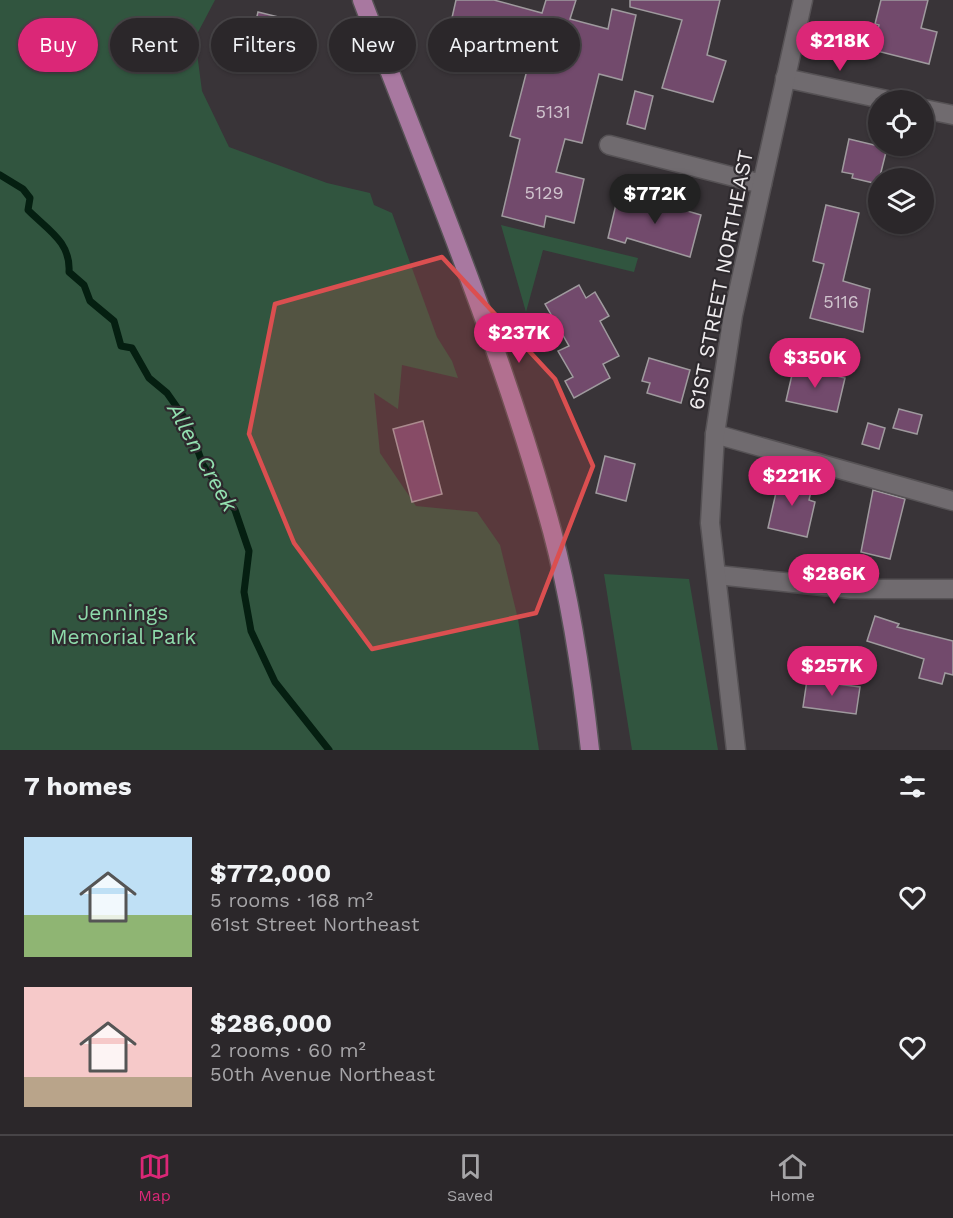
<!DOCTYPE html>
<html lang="en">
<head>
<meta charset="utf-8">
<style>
  :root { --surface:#2b272a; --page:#373336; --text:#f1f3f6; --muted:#a6a5a8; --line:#474447; --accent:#db2777 }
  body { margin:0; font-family:"Work Sans",sans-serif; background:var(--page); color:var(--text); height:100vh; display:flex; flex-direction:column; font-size:22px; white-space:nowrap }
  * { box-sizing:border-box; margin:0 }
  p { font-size:20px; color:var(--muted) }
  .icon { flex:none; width:33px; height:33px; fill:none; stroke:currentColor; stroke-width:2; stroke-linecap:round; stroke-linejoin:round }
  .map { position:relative; height:750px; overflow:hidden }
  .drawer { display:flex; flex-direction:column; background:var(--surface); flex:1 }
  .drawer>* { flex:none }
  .hud { position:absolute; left:18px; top:18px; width:600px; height:54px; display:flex; gap:12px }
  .buttons { position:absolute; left:868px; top:90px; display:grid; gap:12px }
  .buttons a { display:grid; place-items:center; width:66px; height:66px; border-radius:50%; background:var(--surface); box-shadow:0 2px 4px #0004,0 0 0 2px var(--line); font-size:30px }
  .price { position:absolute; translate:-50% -51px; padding:0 14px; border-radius:21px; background:var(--accent); color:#fff; font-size:20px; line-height:39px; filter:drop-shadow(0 2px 3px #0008) }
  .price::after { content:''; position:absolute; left:50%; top:36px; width:18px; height:14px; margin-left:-9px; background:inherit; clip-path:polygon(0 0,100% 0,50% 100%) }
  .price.active { background:#222; color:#fff }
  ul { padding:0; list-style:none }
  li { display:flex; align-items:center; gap:18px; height:150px; padding:0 24px }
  li span { display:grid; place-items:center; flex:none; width:168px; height:120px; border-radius:0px; color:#555 }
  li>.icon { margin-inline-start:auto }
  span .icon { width:72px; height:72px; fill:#fffc; stroke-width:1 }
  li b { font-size:26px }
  h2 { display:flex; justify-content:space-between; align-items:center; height:72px; padding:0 24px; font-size:26px }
  .tag { padding:0 21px; border-radius:27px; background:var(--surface); box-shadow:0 2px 4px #0004,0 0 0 2px var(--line); font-size:21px; line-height:54px }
  .tag.active { background:var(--accent); color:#fff }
  .tabs { display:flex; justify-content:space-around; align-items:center; height:84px; border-top:2px solid var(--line); background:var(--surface); font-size:16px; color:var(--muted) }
  .tabs a { display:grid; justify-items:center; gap:3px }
  .tabs .active { color:var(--accent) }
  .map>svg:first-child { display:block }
  .green { fill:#31553f }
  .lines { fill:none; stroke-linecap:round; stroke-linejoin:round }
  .stream { stroke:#051f11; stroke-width:7 }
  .building { fill:#724a6c; stroke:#9f9a9e; stroke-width:1.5 }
  .minor-casing { stroke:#565255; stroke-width:21 }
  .major-casing { stroke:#565255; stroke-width:21 }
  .minor { stroke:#706b6f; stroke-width:18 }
  .major { stroke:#a878a0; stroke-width:18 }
  .marked { fill:#db4f50; fill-opacity:0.2; stroke:#db4f50; stroke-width:4.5; stroke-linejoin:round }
  .labels { text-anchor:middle; stroke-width:4.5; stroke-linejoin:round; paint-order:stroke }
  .number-label { font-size:18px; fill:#d0c4ce }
  .street-label { font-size:21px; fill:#f0edef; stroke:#2e2a2e }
  .park-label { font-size:21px; fill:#8edbab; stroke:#2e2a2e }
  .water-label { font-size:22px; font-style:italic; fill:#93e0b0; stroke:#2e2a2e }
</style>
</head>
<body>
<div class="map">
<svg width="953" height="750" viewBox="0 0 953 750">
  <rect width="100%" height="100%" fill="#393438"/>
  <g class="green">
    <path d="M0,0H215L195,38L202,91L229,147L327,183L370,193L374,205L392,213L437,337L452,361L458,378L402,365L398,409L374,393L380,453L416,506L477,512L500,545L518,619L539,750H0Z"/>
    <path d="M501,225L638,258L634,272L543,250L526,312Z"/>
    <path d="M604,574L689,579L718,750H632Z"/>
  </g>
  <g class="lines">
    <path class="stream" d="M0,175L23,189L30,198L28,210C48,230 71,242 69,272L84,285L90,301L114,321L121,346L132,348L149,378L167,393L188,423L203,465L235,510L249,551L244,592L251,631L275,682L329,750"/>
  </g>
  <g class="building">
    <path d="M456,0H494L542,13L546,0H576L570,19L608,29L612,9L636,15L622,80L599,74L582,143L565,139L556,172L584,179L574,223L546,216L544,227L502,216L520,139L510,136L534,43L451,22Z"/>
    <path d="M630,0H720L707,55L726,61L713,102L662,88L682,20L630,7Z"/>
    <path d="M881,0H928L921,28L937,32L929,64L873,50L879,25L875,24Z"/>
    <path d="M258,12L295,21L289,49L275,46L271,60L248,55Z"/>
    <path d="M635,91L653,96L645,129L627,124Z"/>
    <path d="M849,139L887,148L878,184L852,178L853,174L842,172Z"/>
    <path d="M618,196L642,202L643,198L701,215L690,257L627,238L625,243L608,238Z"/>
    <path d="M826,205L859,213L843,281L870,289L863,332L810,318L824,264L813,261Z"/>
    <path d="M579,285L586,298L595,292L609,316L600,321L619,356L603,364L610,378L574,398L565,381L573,377L558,351L569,346L545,304Z"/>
    <path d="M649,358L690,370L681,403L647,393L650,383L642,381Z"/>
    <path d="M794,366L845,378L837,412L786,401Z"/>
    <path d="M899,409L922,415L917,434L893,428Z"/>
    <path d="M423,421L442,494L412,502L393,429Z"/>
    <path d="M868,423L885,428L879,449L862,444Z"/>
    <path d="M605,456L635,464L626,501L596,493Z"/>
    <path d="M780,475L813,483L809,500L815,502L807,537L768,528Z"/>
    <path d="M873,490L905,499L890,559L861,552Z"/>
    <path d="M875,616L899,624L897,627L953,641V675L945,673L942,684L919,678L924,659L867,641Z"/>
    <path d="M807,680L860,687L856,714L803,707Z"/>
  </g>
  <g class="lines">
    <defs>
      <g id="minor">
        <path d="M785,78L887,100"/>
        <path d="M924,109L953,115"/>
        <path d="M609,145L762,184"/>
        <path d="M715,434L953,501"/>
        <path d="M717,575L851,589H953"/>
        <path d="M736,750L710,523L715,434L733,315L803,0"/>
      </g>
      <path id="major" d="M362,0C429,175 503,350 552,531C571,602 582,676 590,750"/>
    </defs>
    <use href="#minor" class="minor-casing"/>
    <use href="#major" class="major-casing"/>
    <use href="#minor" class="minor"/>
    <use href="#major" class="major"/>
  </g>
  <path class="marked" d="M442,257L555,379L593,466L536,613L372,649L294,543L249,434L275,304Z"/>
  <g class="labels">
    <g class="number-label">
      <text x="553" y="118">5131</text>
      <text x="544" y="199">5129</text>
      <text x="841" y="308">5116</text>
    </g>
    <g class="street-label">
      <text transform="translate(721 280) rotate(-79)" y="7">61ST STREET NORTHEAST</text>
    </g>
    <g class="park-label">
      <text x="123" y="620">Jennings<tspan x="123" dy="24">Memorial Park</tspan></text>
    </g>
    <g class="water-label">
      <text transform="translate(203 457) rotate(61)" y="8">Allen Creek</text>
    </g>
  </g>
</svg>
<div class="buttons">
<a><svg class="icon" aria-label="locate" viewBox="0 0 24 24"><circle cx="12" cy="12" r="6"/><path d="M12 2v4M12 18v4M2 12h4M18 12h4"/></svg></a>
<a><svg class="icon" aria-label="layers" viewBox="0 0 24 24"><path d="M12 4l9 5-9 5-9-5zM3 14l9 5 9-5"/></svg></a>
</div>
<b class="price" style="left:840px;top:72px">$218K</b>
<b class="price active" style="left:655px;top:225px">$772K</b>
<b class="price" style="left:519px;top:364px">$237K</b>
<b class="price" style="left:815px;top:389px">$350K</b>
<b class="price" style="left:792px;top:507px">$221K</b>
<b class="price" style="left:834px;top:605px">$286K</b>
<b class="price" style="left:832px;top:697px">$257K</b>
<div class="hud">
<a class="tag active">Buy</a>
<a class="tag">Rent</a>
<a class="tag">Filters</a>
<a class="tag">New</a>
<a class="tag">Apartment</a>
</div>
</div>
<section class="drawer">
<h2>7 homes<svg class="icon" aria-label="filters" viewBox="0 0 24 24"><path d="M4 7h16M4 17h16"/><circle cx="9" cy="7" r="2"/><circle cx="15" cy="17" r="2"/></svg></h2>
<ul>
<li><span style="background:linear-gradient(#bfe0f5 65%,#8fb573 0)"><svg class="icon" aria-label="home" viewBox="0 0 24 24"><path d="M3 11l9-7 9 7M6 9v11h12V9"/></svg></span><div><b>$772,000</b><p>5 rooms · 168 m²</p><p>61st Street Northeast</p></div><svg class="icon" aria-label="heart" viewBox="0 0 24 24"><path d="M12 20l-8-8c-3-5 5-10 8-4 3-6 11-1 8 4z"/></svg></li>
<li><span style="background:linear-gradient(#f6c9c9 75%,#b9a48a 0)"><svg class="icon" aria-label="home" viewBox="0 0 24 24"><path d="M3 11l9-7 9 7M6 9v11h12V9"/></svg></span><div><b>$286,000</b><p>2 rooms · 60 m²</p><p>50th Avenue Northeast</p></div><svg class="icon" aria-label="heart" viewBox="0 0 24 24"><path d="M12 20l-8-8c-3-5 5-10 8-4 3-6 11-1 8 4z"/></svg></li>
</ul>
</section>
<nav class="tabs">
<a class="active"><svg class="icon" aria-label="map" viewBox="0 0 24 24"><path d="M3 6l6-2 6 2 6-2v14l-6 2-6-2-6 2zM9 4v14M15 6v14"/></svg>Map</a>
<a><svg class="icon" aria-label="saved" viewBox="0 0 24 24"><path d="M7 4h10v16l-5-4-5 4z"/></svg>Saved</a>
<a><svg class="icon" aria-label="home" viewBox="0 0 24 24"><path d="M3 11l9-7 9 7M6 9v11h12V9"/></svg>Home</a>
</nav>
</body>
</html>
